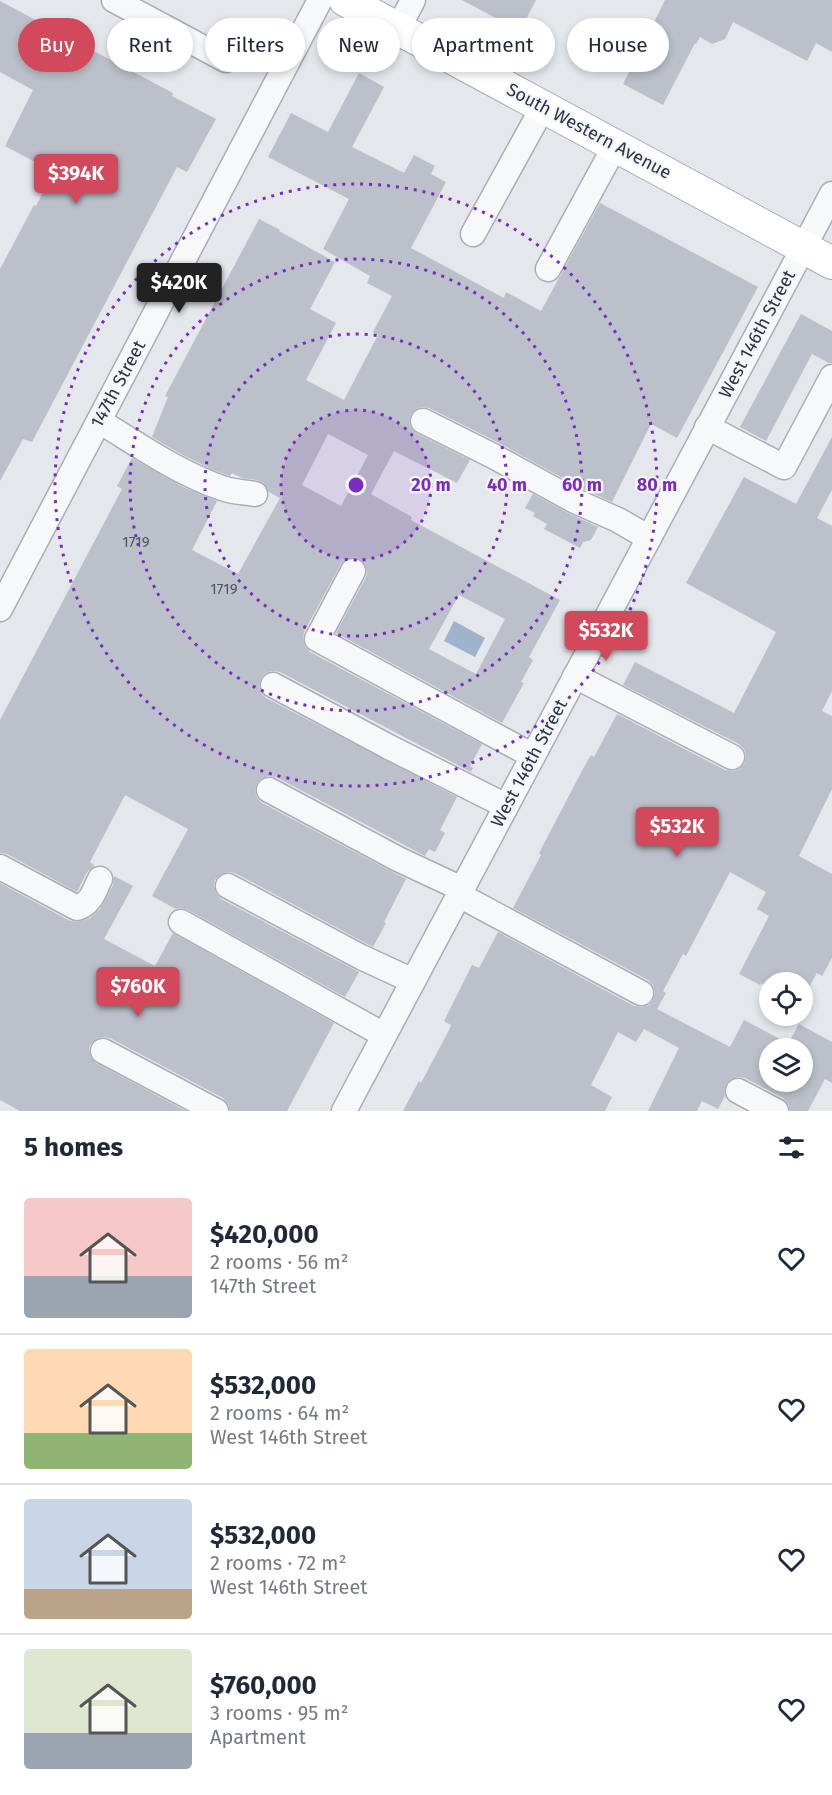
<!DOCTYPE html>
<html lang="en">
<head>
<meta charset="utf-8">
<style>
  :root { --surface:#fff; --page:#f6f6f7; --text:#1f2937; --muted:#747a83; --line:#e0e1e3; --accent:#d1495b }
  body { margin:0; font-family:"Fira Sans",sans-serif; background:var(--page); color:var(--text); height:100vh; display:flex; flex-direction:column; font-size:22px; white-space:nowrap }
  * { box-sizing:border-box; margin:0 }
  p { font-size:20px; color:var(--muted) }
  .icon { flex:none; width:33px; height:33px; fill:none; stroke:currentColor; stroke-width:2; stroke-linecap:round; stroke-linejoin:round }
  .map { position:relative; height:1111px; overflow:hidden }
  .side { display:flex; flex-direction:column; background:var(--surface); flex:1 }
  .side>* { flex:none }
  .guide { position:absolute; left:18px; top:18px; width:796px; height:54px; display:flex; gap:12px }
  .tools { position:absolute; left:759px; top:972px; display:grid; gap:12px }
  .tools a { display:grid; place-items:center; width:54px; height:54px; border-radius:50%; background:var(--surface); box-shadow:0 3px 9px #0003; font-size:30px }
  .price { position:absolute; translate:-50% -51px; padding:0 14px; border-radius:6px; background:var(--accent); color:#fff; font-size:20px; line-height:39px; filter:drop-shadow(0 2px 3px #0008) }
  .price::after { content:''; position:absolute; left:50%; top:36px; width:18px; height:14px; margin-left:-9px; background:inherit; clip-path:polygon(0 0,100% 0,50% 100%) }
  .price.active { background:#222; color:#fff }
  ul { padding:0; list-style:none }
  li { display:flex; align-items:center; gap:18px; height:150px; padding:0 24px }
  li+li { border-top:2px solid var(--line) }
  li span { display:grid; place-items:center; flex:none; width:168px; height:120px; border-radius:6px; color:#555 }
  li>.icon { margin-inline-start:auto }
  span .icon { width:72px; height:72px; fill:#fffc; stroke-width:1 }
  li b { font-size:26px }
  h2 { display:flex; justify-content:space-between; align-items:center; height:72px; padding:0 24px; font-size:26px }
  .tag { padding:0 21px; border-radius:27px; background:var(--surface); box-shadow:0 3px 9px #0003; font-size:21px; line-height:54px }
  .tag.active { background:var(--accent); color:#fff }
  .map>svg:first-child { display:block }
  .water { fill:#9fb4cc }
  .building { fill:#bbc0ca; fill-rule:evenodd }
  .lines { fill:none; stroke-linecap:round; stroke-linejoin:round }
  .minor-casing { stroke:#a9aeb7; stroke-width:27 }
  .major-casing { stroke:#a3abb8; stroke-width:34 }
  .minor { stroke:#f7f8fa; stroke-width:24 }
  .major { stroke:#fff; stroke-width:32 }
  .ring { fill:none; stroke:#7b2cbf; stroke-width:3; stroke-dasharray:3 6 }
  .labels { text-anchor:middle; stroke-width:4.5; stroke-linejoin:round; paint-order:stroke }
  .number-label { font-size:15px; fill:#4f5766 }
  .street-label { font-size:18px; fill:#2b3445; stroke:#f4f6f9 }
  .centre { fill:#7b2cbf; stroke:#f4f6f9; stroke-width:3 }
  .ring-label { font-size:18px; text-anchor:middle; font-weight:bold; fill:#7b2cbf; stroke:#f4f6f9; stroke-width:4.5; stroke-linejoin:round; paint-order:stroke }
</style>
</head>
<body>
<div class="map">
<svg width="832" height="1111" viewBox="0 0 832 1111">
  <rect width="100%" height="100%" fill="#e4e7ec"/>
  <path class="water" d="M454,621L485,638L475,657L444,641Z"/>
  <g class="building">
    <path d="M462,0H536L520,31Z"/>
    <path d="M665,0H832V52L816,43L807,61L733,22L725,39L712,44L700,37L696,44L695,43L663,105L623,84Z"/>
    <path d="M0,1L173,93L172,96L216,119L187,172L177,167L32,442L23,439L0,481V269L34,205L36,206L54,172L5,146L33,90L0,72Z"/>
    <path d="M359,73L384,87L352,147L404,173L414,155L435,166L431,174L446,182L411,248L504,298L506,292L541,311L600,203L758,287L677,438L651,424L612,502L581,488L499,443L429,408L422,407L416,409L411,414L409,422L411,428L416,433L470,460L457,483L394,451L371,494L412,517L411,520L560,600L529,657L533,660L521,682L524,683L502,723L336,633L366,577L367,571L365,564L359,558L352,557L345,559L341,564L304,632L303,639L305,646L310,652L482,744L470,766L473,768L471,772L280,672L272,671L265,673L261,678L259,686L261,693L266,698L457,797L440,830L445,833L435,852L429,849L425,856L276,777L268,776L262,778L257,783L255,791L257,798L262,803L406,879L384,922L386,923L373,947L235,873L228,872L221,874L215,880L214,886L216,893L221,899L359,972L345,997L188,910L181,908L176,909L152,896L188,829L125,795L90,862L95,866L87,872L77,892L7,854L0,853V720L122,489L117,486L132,458L183,487L217,501L192,550L238,574L280,498L269,492L263,483L257,480L242,478L232,473L230,476L211,469L181,454L152,437L168,397L165,396L259,219L280,230L279,231L335,262L310,309L336,323L306,380L344,400L378,335L373,332L392,296L367,283L370,276L323,249L349,199L268,157L291,113L328,132ZM328,434L368,455L341,506L302,485ZM459,595L505,619L476,674L429,649Z"/>
    <path d="M801,314L832,331V363H829L812,354L766,441L740,427Z"/>
    <path d="M832,437V490L817,518L832,526V691L822,711L832,716V789L799,856L832,874V958L822,976L817,973L802,999V982H770V988L761,983L760,985L739,974L769,916L757,909L766,892L730,872L686,956L683,954L663,991L666,993L657,1009L730,1047L744,1020L780,1039L781,1038L789,1042L799,1024L832,1042V1083L825,1079L808,1111H790L788,1104L783,1098L745,1078L738,1077L731,1079L726,1084L724,1091L725,1096L718,1109L702,1101L697,1111H648L679,1048L644,1029L636,1042L618,1032L591,1085L612,1097L605,1111H403L419,1081L421,1083L448,1032L451,1025L444,1021L472,965L479,968L498,932L634,1006L642,1007L649,1005L653,1000L655,992L653,985L648,980L513,908L541,855L539,853L584,767L591,755L594,757L617,714L725,770L733,771L739,769L744,764L746,756L744,749L739,744L623,685L635,662L734,713L776,632L686,583L744,477L796,504ZM770,1048H802V1082H770Z"/>
    <path d="M533,494L568,513L598,527L591,540L583,542L580,548L544,529L547,524L533,516L535,513L525,508Z"/>
    <path d="M114,876L133,886L104,939L155,966L173,933L334,1023L287,1111H230L228,1104L223,1098L110,1038L103,1037L96,1039L90,1045L89,1051L91,1058L96,1063L186,1111H20L0,1100V883L70,921L77,922L90,918L100,909L113,885Z"/>
  </g>
  <g class="lines">
    <defs>
      <g id="minor">
        <path d="M114,0L226,60"/>
        <path d="M398,29L413,0"/>
        <path d="M473,234L543,107"/>
        <path d="M548,269L615,146"/>
        <path d="M99,421C139,445 178,473 222,488C232,492 244,492 255,494"/>
        <path d="M423,421L493,456L575,501L618,520L649,538"/>
        <path d="M707,427L784,467L832,377"/>
        <path d="M353,571L317,639L533,756"/>
        <path d="M0,609L320,0"/>
        <path d="M575,676L732,757"/>
        <path d="M273,685L389,747L506,806"/>
        <path d="M269,790L398,859L462,889"/>
        <path d="M0,867L77,908C91,904 94,891 100,879"/>
        <path d="M228,886L361,957L413,981"/>
        <path d="M459,895L641,993"/>
        <path d="M181,922L384,1035"/>
        <path d="M103,1051L216,1111"/>
        <path d="M738,1091L776,1111"/>
        <path d="M344,1111L832,194"/>
      </g>
      <path id="major" d="M345,0L832,263"/>
    </defs>
    <use href="#minor" class="minor-casing"/>
    <use href="#major" class="major-casing"/>
    <use href="#minor" class="minor"/>
    <use href="#major" class="major"/>
  </g>
  <circle cx="356" cy="485" r="75" fill="#7b2cbf" fill-opacity=".12"/>
  <g class="ring">
    <circle cx="356" cy="485" r="75"/>
    <circle cx="356" cy="485" r="151"/>
    <circle cx="356" cy="485" r="226"/>
    <circle cx="356" cy="485" r="301"/>
  </g>
  <g class="labels">
    <g class="number-label">
      <text x="136" y="547">1719</text>
      <text x="224" y="594">1719</text>
    </g>
    <g class="street-label">
      <text transform="translate(589 131) rotate(28)" y="6">South Western Avenue</text>
      <text transform="translate(757 334) rotate(-62)" y="6">West 146th Street</text>
      <text transform="translate(118 384) rotate(-62)" y="6">147th Street</text>
      <text transform="translate(529 763) rotate(-62)" y="6">West 146th Street</text>
    </g>
  </g>
  <circle cx="356" cy="485" r="9" class="centre"/>
  <g class="ring-label">
    <text x="431" y="491">20 m</text>
    <text x="507" y="491">40 m</text>
    <text x="582" y="491">60 m</text>
    <text x="657" y="491">80 m</text>
  </g>
</svg>
<div class="tools">
<a><svg class="icon" aria-label="locate" viewBox="0 0 24 24"><circle cx="12" cy="12" r="6"/><path d="M12 2v4M12 18v4M2 12h4M18 12h4"/></svg></a>
<a><svg class="icon" aria-label="layers" viewBox="0 0 24 24"><path d="M12 4l9 5-9 5-9-5zM3 14l9 5 9-5"/></svg></a>
</div>
<b class="price" style="left:76px;top:205px">$394K</b>
<b class="price active" style="left:179px;top:314px">$420K</b>
<b class="price" style="left:606px;top:662px">$532K</b>
<b class="price" style="left:677px;top:858px">$532K</b>
<b class="price" style="left:138px;top:1018px">$760K</b>
<div class="guide">
<a class="tag active">Buy</a>
<a class="tag">Rent</a>
<a class="tag">Filters</a>
<a class="tag">New</a>
<a class="tag">Apartment</a>
<a class="tag">House</a>
</div>
</div>
<section class="side">
<h2>5 homes<svg class="icon" aria-label="filters" viewBox="0 0 24 24"><path d="M4 7h16M4 17h16"/><circle cx="9" cy="7" r="2"/><circle cx="15" cy="17" r="2"/></svg></h2>
<ul>
<li><span style="background:linear-gradient(#f6c9c9 65%,#9aa5b1 0)"><svg class="icon" aria-label="home" viewBox="0 0 24 24"><path d="M3 11l9-7 9 7M6 9v11h12V9"/></svg></span><div><b>$420,000</b><p>2 rooms · 56 m²</p><p>147th Street</p></div><svg class="icon" aria-label="heart" viewBox="0 0 24 24"><path d="M12 20l-8-8c-3-5 5-10 8-4 3-6 11-1 8 4z"/></svg></li>
<li><span style="background:linear-gradient(#ffd9b3 70%,#8fb573 0)"><svg class="icon" aria-label="home" viewBox="0 0 24 24"><path d="M3 11l9-7 9 7M6 9v11h12V9"/></svg></span><div><b>$532,000</b><p>2 rooms · 64 m²</p><p>West 146th Street</p></div><svg class="icon" aria-label="heart" viewBox="0 0 24 24"><path d="M12 20l-8-8c-3-5 5-10 8-4 3-6 11-1 8 4z"/></svg></li>
<li><span style="background:linear-gradient(#c9d6e8 75%,#b9a48a 0)"><svg class="icon" aria-label="home" viewBox="0 0 24 24"><path d="M3 11l9-7 9 7M6 9v11h12V9"/></svg></span><div><b>$532,000</b><p>2 rooms · 72 m²</p><p>West 146th Street</p></div><svg class="icon" aria-label="heart" viewBox="0 0 24 24"><path d="M12 20l-8-8c-3-5 5-10 8-4 3-6 11-1 8 4z"/></svg></li>
<li><span style="background:linear-gradient(#dfe7d0 70%,#9aa5b1 0)"><svg class="icon" aria-label="home" viewBox="0 0 24 24"><path d="M3 11l9-7 9 7M6 9v11h12V9"/></svg></span><div><b>$760,000</b><p>3 rooms · 95 m²</p><p>Apartment</p></div><svg class="icon" aria-label="heart" viewBox="0 0 24 24"><path d="M12 20l-8-8c-3-5 5-10 8-4 3-6 11-1 8 4z"/></svg></li>
</ul>
</section>
</body>
</html>
